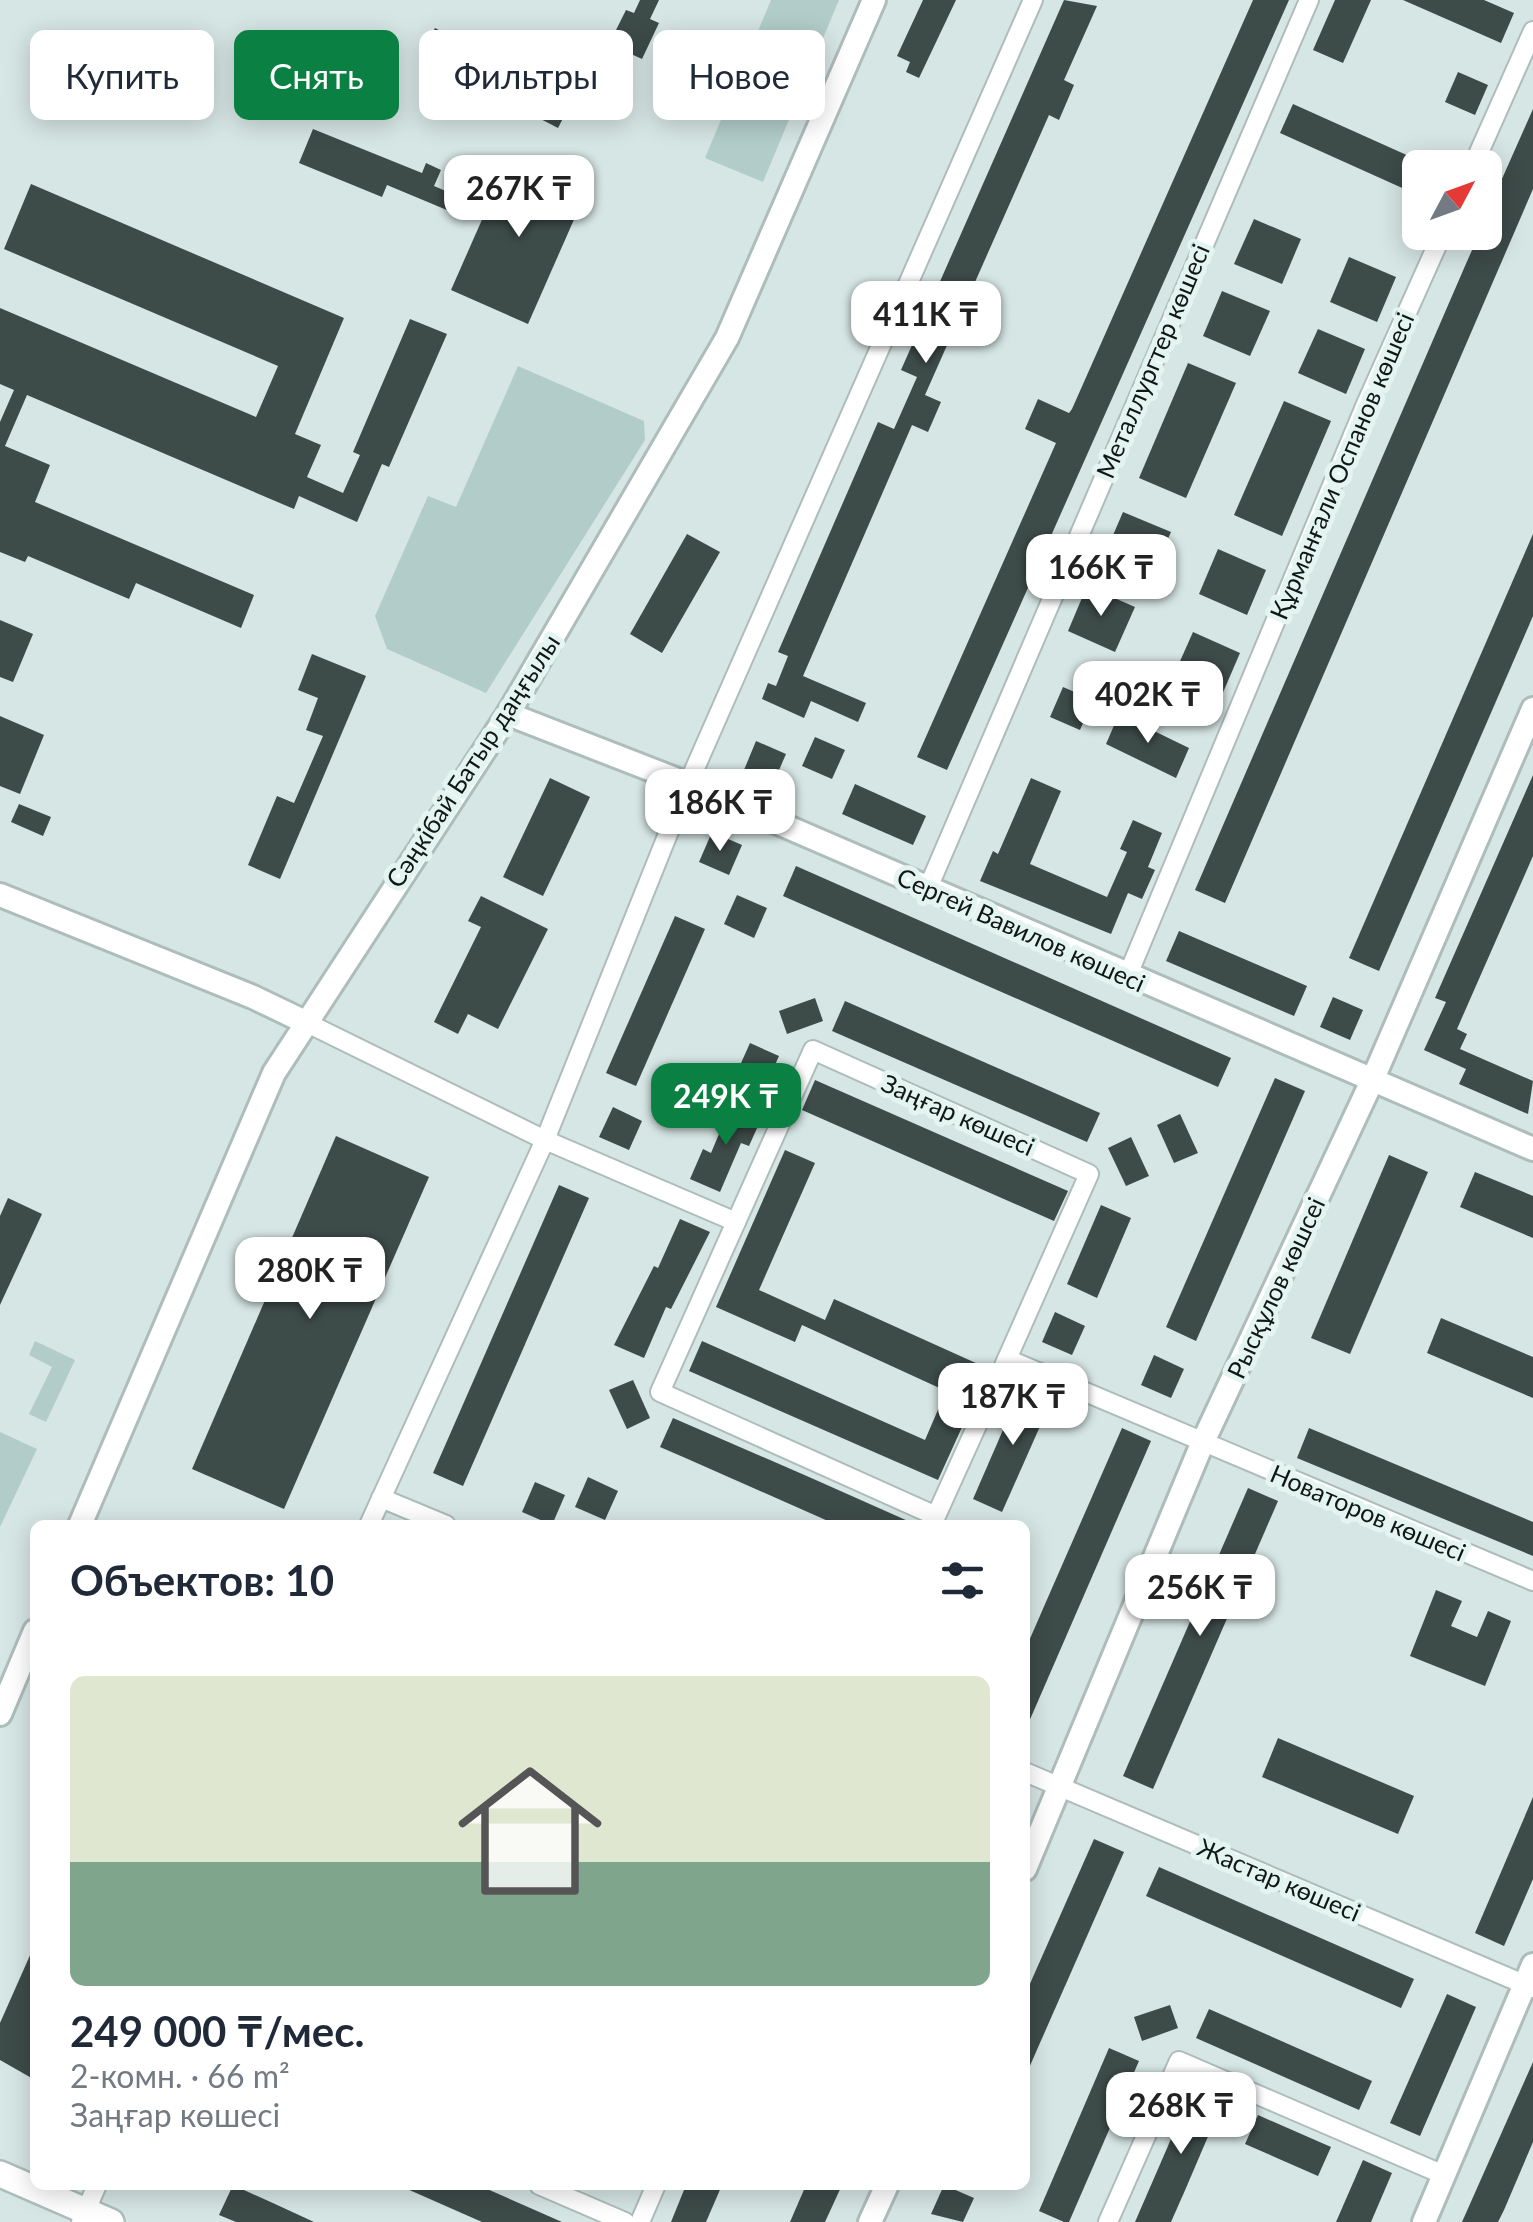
<!DOCTYPE html>
<html lang="ru">
<head>
<meta charset="utf-8">
<style>
  :root { --surface:#fff; --page:#f6f6f7; --text:#1f2937; --muted:#747a83; --line:#e0e1e3; --accent:#0b8043 }
  body { margin:0; font-family:Lato,sans-serif; background:var(--page); color:var(--text); height:100vh; display:flex; flex-direction:column; font-size:38px; white-space:nowrap }
  * { box-sizing:border-box; margin:0 }
  p { font-size:32px; color:var(--muted) }
  .icon { flex:none; width:55px; height:55px; fill:none; stroke:currentColor; stroke-width:2; stroke-linecap:round; stroke-linejoin:round }
  .map { position:relative; flex:1; overflow:hidden }
  .side { position:absolute; left:30px; top:1520px; width:1000px; height:670px; display:flex; flex-direction:column; background:var(--surface); border-radius:15px; box-shadow:0 5px 25px #0003 }
  .side>* { flex:none }
  .banner { position:absolute; left:30px; top:30px; width:1000px; height:90px; display:flex; gap:20px }
  .needle { width:65px; rotate:49deg }
  .controls { position:absolute; left:1402px; top:150px; display:grid; gap:20px }
  .controls a { display:grid; place-items:center; width:100px; height:100px; border-radius:15px; background:var(--surface); box-shadow:0 5px 25px #0003; font-size:50px }
  .price { position:absolute; translate:-50% -85px; padding:0 22px; border-radius:20px; background:#fff; color:#222; font-size:32px; line-height:65px; filter:drop-shadow(0 2px 5px #0008) }
  .price::after { content:''; position:absolute; left:50%; top:60px; width:30px; height:22px; margin-left:-15px; background:inherit; clip-path:polygon(0 0,100% 0,50% 100%) }
  .price.selected { background:var(--accent); color:#fff }
  ul { padding:0; list-style:none }
  li { display:grid; align-content:center; gap:20px; height:530px; padding:0 40px }
  li+li { border-top:2px solid var(--line) }
  li span { display:grid; place-items:center; height:310px; border-radius:15px; color:#555 }
  li>.icon { margin-inline-start:auto }
  span .icon { width:180px; height:180px; fill:#fffc; stroke-width:1 }
  li b { font-size:42px }
  h2 { display:flex; justify-content:space-between; align-items:center; height:120px; padding:0 40px; font-size:42px }
  .tag { padding:0 35px; border-radius:15px; background:var(--surface); box-shadow:0 5px 25px #0003; font-size:35px; line-height:90px }
  .tag.selected { background:var(--accent); color:#fff }
  .map>svg:first-child { display:block }
  .green { fill:#b2cdc9 }
  .building { fill:#3d4b49 }
  .lines { fill:none; stroke-linecap:round; stroke-linejoin:round }
  .minor-casing { stroke:#adbdba; stroke-width:22 }
  .tertiary-casing { stroke:#adbdba; stroke-width:28 }
  .secondary-casing { stroke:#adbdba; stroke-width:30 }
  .minor { stroke:#fff; stroke-width:18 }
  .tertiary { stroke:#fff; stroke-width:22 }
  .secondary { stroke:#fff; stroke-width:25 }
  .labels { text-anchor:middle; stroke-width:10; stroke-linejoin:round; paint-order:stroke }
  .street-label { font-size:25px; fill:#111716; stroke:#e3f4f1 }
</style>
</head>
<body>
<div class="map">
<svg width="1533" height="2222" viewBox="0 0 1533 2222">
  <rect width="100%" height="100%" fill="#d6e6e4"/>
  <g class="green">
    <path d="M771,0H839L763,182L705,158Z"/>
    <path d="M518,366L644,421L645,440L486,693L387,649L375,616L428,496L456,507Z"/>
    <path d="M35,1341L75,1360L46,1422L29,1414L52,1367L29,1355Z"/>
    <path d="M0,1432L37,1449L0,1527Z"/>
  </g>
  <g class="building">
    <path d="M640,0H659L650,19L659,23L642,59L609,44L626,10L634,13Z"/>
    <path d="M923,0H956L919,78L906,72L910,62L897,56Z"/>
    <path d="M1064,0L1097,6L1064,80L1074,85L1059,120L1049,115L925,395L941,402L928,432L912,425L803,676L866,703L858,722L811,701L804,718L762,699L768,683L776,686L788,656L778,652L878,422L894,429L917,377L901,370Z"/>
    <path d="M1253,0H1289L947,770L917,757L1056,443L1025,429L1038,399L1069,413L1072,409Z"/>
    <path d="M1335,0H1371L1343,63L1313,50Z"/>
    <path d="M1403,0H1484L1514,13L1501,43Z"/>
    <path d="M435,28L573,99L558,128L420,57Z"/>
    <path d="M1458,72L1488,85L1475,115L1445,102Z"/>
    <path d="M1293,104L1420,161V196L1280,133Z"/>
    <path d="M1533,109V189L1225,903L1195,890L1465,266L1480,232H1485V217Z"/>
    <path d="M313,129L422,173L426,163L441,170L434,186L460,197L454,213L387,185L382,197L299,163Z"/>
    <path d="M510,156L587,190L528,324L451,290Z"/>
    <path d="M31,184L344,318L295,434L321,445L307,477L343,493L360,455L353,452L410,319L447,334L389,467L382,464L357,522L299,496L294,509L27,395L5,446L50,465L35,502L254,595L241,628L136,583L129,599L28,556L25,562L0,552V422L14,390L0,384V308L256,417L278,366L4,249Z"/>
    <path d="M1254,219L1301,239L1282,284L1234,264Z"/>
    <path d="M1349,257L1396,277L1377,322L1330,302Z"/>
    <path d="M1222,291L1270,311L1250,356L1203,336Z"/>
    <path d="M1318,329L1365,349L1346,394L1298,373Z"/>
    <path d="M1188,363L1236,383L1186,498L1139,478Z"/>
    <path d="M1284,401L1331,421L1282,536L1234,515Z"/>
    <path d="M1123,512L1171,532L1151,577L1104,556Z"/>
    <path d="M687,534L720,552L662,653L630,634Z"/>
    <path d="M1533,534V616L1379,971L1349,958Z"/>
    <path d="M1218,549L1266,570L1247,615L1199,594Z"/>
    <path d="M1087,586L1135,607L1115,652L1068,631Z"/>
    <path d="M0,620L33,634L13,682L0,677Z"/>
    <path d="M1193,632L1240,653L1221,697L1173,677Z"/>
    <path d="M312,654L366,676L280,879L248,865L277,796L294,803L323,736L306,730L318,698L298,690Z"/>
    <path d="M1063,687L1093,700L1080,730L1050,717Z"/>
    <path d="M1119,714L1189,748L1176,778L1106,744Z"/>
    <path d="M0,716L44,735L20,794L0,786Z"/>
    <path d="M815,737L845,750L832,779L802,766Z"/>
    <path d="M756,741L786,754L773,784L744,770Z"/>
    <path d="M1533,775V856L1457,1029L1467,1034L1460,1049L1533,1081L1528,1114L1459,1084L1466,1069L1424,1050L1446,1002L1435,998Z"/>
    <path d="M550,778L590,797L543,896L503,877Z"/>
    <path d="M1031,778L1061,791L1030,864L1107,897L1127,852L1120,849L1133,820L1162,833L1148,867L1155,870L1142,899L1128,893L1111,934L980,881L993,851L998,854Z"/>
    <path d="M855,784L926,816L913,845L842,814Z"/>
    <path d="M19,804L51,817L43,836L11,822Z"/>
    <path d="M712,832L742,845L729,875L699,862Z"/>
    <path d="M796,866L1231,1058L1218,1087L783,896Z"/>
    <path d="M737,895L767,908L754,938L724,924Z"/>
    <path d="M481,896L548,929L498,1029L468,1014L458,1034L434,1022L481,927L468,921Z"/>
    <path d="M675,916L705,929L636,1086L606,1073Z"/>
    <path d="M1179,931L1307,986L1294,1016L1166,961Z"/>
    <path d="M1333,997L1363,1010L1350,1040L1320,1027Z"/>
    <path d="M815,998L823,1021L787,1034L779,1011Z"/>
    <path d="M845,1001L1100,1113L1087,1142L832,1031Z"/>
    <path d="M750,1043L779,1056L766,1085L737,1072Z"/>
    <path d="M1275,1078L1305,1091L1196,1341L1166,1327Z"/>
    <path d="M815,1080L1068,1191L1054,1221L802,1110Z"/>
    <path d="M732,1103L762,1117L749,1146L741,1143L720,1192L690,1179L703,1149L711,1153Z"/>
    <path d="M613,1107L642,1121L629,1150L599,1137Z"/>
    <path d="M1180,1114L1198,1153L1174,1163L1157,1125Z"/>
    <path d="M336,1136L429,1177L284,1509L192,1469Z"/>
    <path d="M1131,1137L1149,1176L1126,1186L1108,1148Z"/>
    <path d="M785,1150L815,1163L759,1290L825,1320L834,1299L978,1364L957,1409L968,1414L938,1480L689,1371L702,1341L925,1440L946,1391L802,1325L795,1342L716,1307Z"/>
    <path d="M1389,1155L1428,1172L1350,1354L1311,1338Z"/>
    <path d="M1475,1172L1533,1196V1238L1460,1207Z"/>
    <path d="M559,1185L589,1198L463,1486L433,1473Z"/>
    <path d="M8,1198L42,1214L0,1305V1216Z"/>
    <path d="M1101,1205L1131,1218L1097,1298L1067,1284Z"/>
    <path d="M680,1219L710,1232L671,1309L666,1307L644,1358L614,1345L654,1266L658,1268Z"/>
    <path d="M1055,1312L1085,1326L1072,1355L1042,1342Z"/>
    <path d="M1441,1318L1533,1357V1398L1427,1353Z"/>
    <path d="M1154,1355L1184,1369L1171,1398L1141,1385Z"/>
    <path d="M633,1380L650,1418L627,1429L609,1390Z"/>
    <path d="M1023,1384L1053,1397L1002,1512L973,1499Z"/>
    <path d="M673,1418L809,1477L917,1525H837L690,1460L660,1447Z"/>
    <path d="M1122,1428L1151,1441L1025,1731V1650Z"/>
    <path d="M1309,1428L1533,1522V1556L1297,1458Z"/>
    <path d="M588,1477L618,1491L605,1520L575,1507Z"/>
    <path d="M535,1482L565,1495L552,1525L522,1512Z"/>
    <path d="M1248,1488L1278,1501L1153,1789L1123,1776Z"/>
    <path d="M1436,1590L1462,1601L1451,1626L1477,1637L1488,1611L1511,1621L1485,1686L1410,1656Z"/>
    <path d="M1278,1738L1414,1796L1398,1834L1262,1777Z"/>
    <path d="M1533,1797V1879L1504,1946L1475,1933Z"/>
    <path d="M1094,1839L1124,1852L1025,2077V1995Z"/>
    <path d="M1159,1867L1414,1979L1401,2008L1146,1896Z"/>
    <path d="M35,1944V2080L0,2060V2023Z"/>
    <path d="M1447,1994L1476,2007L1420,2136L1390,2123Z"/>
    <path d="M1170,2005L1178,2028L1142,2041L1134,2017Z"/>
    <path d="M1209,2009L1372,2081L1359,2110L1196,2038Z"/>
    <path d="M1109,2048L1139,2061L1069,2222H1064L1039,2211Z"/>
    <path d="M1533,2062V2142L1504,2210L1498,2222H1462Z"/>
    <path d="M1194,2086L1224,2099L1186,2188L1171,2222H1135Z"/>
    <path d="M1258,2115L1331,2147L1318,2176L1245,2144Z"/>
    <path d="M1363,2160L1392,2173L1371,2222H1336Z"/>
    <path d="M233,2185L275,2204L314,2222H236L219,2215Z"/>
    <path d="M398,2185H478L562,2222H482Z"/>
    <path d="M686,2185H722L706,2222H671Z"/>
    <path d="M806,2185H842L825,2222H790Z"/>
    <path d="M944,2185L974,2198L963,2222L931,2214Z"/>
  </g>
  <g class="lines">
    <defs>
      <g id="minor">
        <path d="M1472,168L1533,31"/>
        <path d="M928,888L1309,0"/>
        <path d="M1127,977L1366,404L1443,232"/>
        <path d="M305,1022L545,1140L736,1222L813,1050L1089,1174L1007,1359"/>
        <path d="M736,1222L660,1392L936,1516L1007,1359L1533,1581"/>
        <path d="M381,1498L446,1525"/>
        <path d="M369,1525L545,1140L688,784L1033,0"/>
        <path d="M1025,1772L1533,1988"/>
        <path d="M539,2185L625,2222"/>
        <path d="M81,2222L97,2185"/>
        <path d="M640,2222L656,2185"/>
        <path d="M1108,2222L1179,2061L1444,2175"/>
      </g>
      <g id="tertiary">
        <path d="M508,714L688,784L1533,1149"/>
        <path d="M0,895L253,997L305,1022"/>
        <path d="M80,1525L274,1073L508,714L727,338L874,0"/>
        <path d="M0,1714L35,1631"/>
        <path d="M1025,1869L1202,1444L1372,1081L1533,709"/>
        <path d="M870,2222L887,2185"/>
        <path d="M1424,2222L1533,1965"/>
      </g>
      <path id="secondary" d="M0,2174L111,2222"/>
    </defs>
    <use href="#minor" class="minor-casing"/>
    <use href="#tertiary" class="tertiary-casing"/>
    <use href="#secondary" class="secondary-casing"/>
    <use href="#minor" class="minor"/>
    <use href="#tertiary" class="tertiary"/>
    <use href="#secondary" class="secondary"/>
  </g>
  <g class="labels">
    <g class="street-label">
      <text transform="translate(1153 361) rotate(-67)" y="9">Металлургтер көшесі</text>
      <text transform="translate(1342 466) rotate(-67)" y="9">Құрманғали Оспанов көшесі</text>
      <text transform="translate(473 761) rotate(-57)" y="9">Сәңкібай Батыр даңғылы</text>
      <text transform="translate(1021 930) rotate(24)" y="9">Сергей Вавилов көшесі</text>
      <text transform="translate(958 1115) rotate(24)" y="9">Заңғар көшесі</text>
      <text transform="translate(1276 1288) rotate(-65)" y="9">Рысқұлов көшсеі</text>
      <text transform="translate(1368 1513) rotate(23)" y="9">Новаторов көшесі</text>
      <text transform="translate(1279 1880) rotate(23)" y="9">Жастар көшесі</text>
    </g>
  </g>
</svg>
<div class="controls">
<a><svg class="needle" viewBox="-14 -14 28 28"><path d="M0-13l5 13h-10z" fill="#e53935"/><path d="M0 13l5-13h-10z" fill="#747a83"/></svg></a>
</div>
<b class="price" style="left:519px;top:240px">267K ₸</b>
<b class="price" style="left:926px;top:366px">411K ₸</b>
<b class="price" style="left:1101px;top:619px">166K ₸</b>
<b class="price" style="left:1148px;top:746px">402K ₸</b>
<b class="price" style="left:720px;top:854px">186K ₸</b>
<b class="price selected" style="left:726px;top:1148px">249K ₸</b>
<b class="price" style="left:310px;top:1322px">280K ₸</b>
<b class="price" style="left:1013px;top:1448px">187K ₸</b>
<b class="price" style="left:1200px;top:1639px">256K ₸</b>
<b class="price" style="left:1181px;top:2157px">268K ₸</b>
<div class="banner">
<a class="tag">Купить</a>
<a class="tag selected">Снять</a>
<a class="tag">Фильтры</a>
<a class="tag">Новое</a>
</div>
<section class="side">
<h2>Объектов: 10<svg class="icon" aria-label="filters" viewBox="0 0 24 24"><path d="M4 7h16M4 17h16"/><circle cx="9" cy="7" r="2"/><circle cx="15" cy="17" r="2"/></svg></h2>
<ul>
<li><span style="background:linear-gradient(#dfe7d0 60%,#7fa58c 0)"><svg class="icon" aria-label="home" viewBox="0 0 24 24"><path d="M3 11l9-7 9 7M6 9v11h12V9"/></svg></span><div><b>249 000 ₸/мес.</b><p>2-комн. · 66 m²</p><p>Заңғар көшесі</p></div></li>
</ul>
</section>
</div>
</body>
</html>
